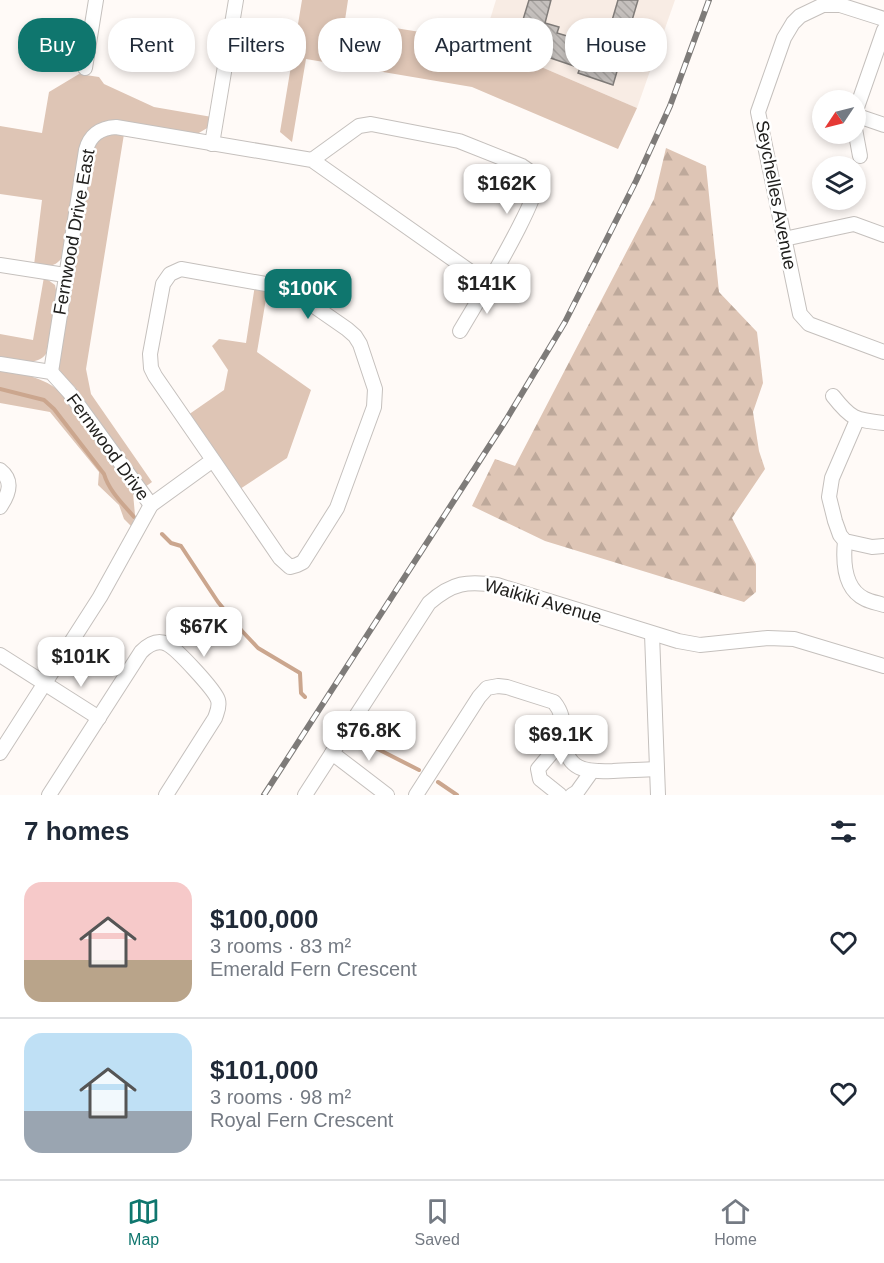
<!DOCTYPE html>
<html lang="en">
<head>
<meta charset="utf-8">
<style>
  :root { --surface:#fff; --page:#f2f2f3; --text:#1f2937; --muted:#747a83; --line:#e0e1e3; --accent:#0f766e }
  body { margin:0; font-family:Helvetica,sans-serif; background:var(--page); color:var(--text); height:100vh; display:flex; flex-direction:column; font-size:22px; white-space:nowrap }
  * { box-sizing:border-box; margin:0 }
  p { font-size:20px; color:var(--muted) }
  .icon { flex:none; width:33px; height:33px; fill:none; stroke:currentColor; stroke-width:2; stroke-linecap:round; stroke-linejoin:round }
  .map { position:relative; height:795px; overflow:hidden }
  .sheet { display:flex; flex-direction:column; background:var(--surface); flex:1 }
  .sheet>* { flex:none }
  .top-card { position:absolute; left:18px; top:18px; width:849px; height:54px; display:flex; gap:12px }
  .needle { width:39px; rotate:235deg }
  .tools { position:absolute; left:812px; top:90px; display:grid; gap:12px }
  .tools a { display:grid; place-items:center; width:54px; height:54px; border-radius:50%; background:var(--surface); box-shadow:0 3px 9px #0003; font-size:30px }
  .price { position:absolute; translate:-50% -51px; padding:0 14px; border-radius:12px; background:#fff; color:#222; font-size:20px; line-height:39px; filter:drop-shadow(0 2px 3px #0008) }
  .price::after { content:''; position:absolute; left:50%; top:36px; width:18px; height:14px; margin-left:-9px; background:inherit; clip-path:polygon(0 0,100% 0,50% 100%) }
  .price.selected { background:var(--accent); color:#fff }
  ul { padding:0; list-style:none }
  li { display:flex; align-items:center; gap:18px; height:150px; padding:0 24px }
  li+li { border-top:2px solid var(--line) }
  li span { display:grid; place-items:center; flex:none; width:168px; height:120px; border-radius:18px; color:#555 }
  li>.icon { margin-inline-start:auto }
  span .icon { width:72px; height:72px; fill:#fffc; stroke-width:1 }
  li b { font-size:26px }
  h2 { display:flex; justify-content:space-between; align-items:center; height:72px; padding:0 24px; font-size:26px }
  .chip { padding:0 21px; border-radius:24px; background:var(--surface); box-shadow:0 3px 9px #0003; font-size:21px; line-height:54px }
  .chip.selected { background:var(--accent); color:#fff }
  .tab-bar { display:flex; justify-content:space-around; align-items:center; height:84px; border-top:2px solid var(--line); background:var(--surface); font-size:16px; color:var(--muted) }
  .tab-bar a { display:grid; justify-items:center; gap:3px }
  .tab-bar .selected { color:var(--accent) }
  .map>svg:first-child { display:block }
  .built { fill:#f8ece4 }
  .forest { fill:url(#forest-firs) }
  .green { fill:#dec5b5 }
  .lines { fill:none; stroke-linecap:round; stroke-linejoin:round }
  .stream { stroke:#cba68e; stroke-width:4 }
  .building { fill:url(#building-back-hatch); stroke:#807c79; stroke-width:1.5 }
  .minor-casing { stroke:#c5c0bd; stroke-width:16 }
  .minor { stroke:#fff; stroke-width:14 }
  .rail-casing { stroke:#7e7b79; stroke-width:6 }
  .rail { stroke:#fff; stroke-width:4; stroke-dasharray:11; stroke-linecap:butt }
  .labels { text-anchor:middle; stroke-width:5; stroke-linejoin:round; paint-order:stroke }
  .street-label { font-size:18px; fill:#21201e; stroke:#fff }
</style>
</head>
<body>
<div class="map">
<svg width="884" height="795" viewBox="0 0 884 795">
  <defs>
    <pattern id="forest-firs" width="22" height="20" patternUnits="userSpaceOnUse" patternTransform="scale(1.5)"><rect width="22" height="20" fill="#dec5b5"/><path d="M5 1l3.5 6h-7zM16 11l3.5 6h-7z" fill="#bea99b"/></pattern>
    <pattern id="building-back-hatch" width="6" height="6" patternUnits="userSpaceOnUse" patternTransform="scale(1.5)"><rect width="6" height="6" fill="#c5c0bd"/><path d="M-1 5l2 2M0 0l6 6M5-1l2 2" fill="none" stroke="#a9a5a2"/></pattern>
  </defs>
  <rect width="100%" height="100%" fill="#fffaf7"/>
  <path class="built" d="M496,0H675L637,108L483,42Z"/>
  <path class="forest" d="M666,148L706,166L719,292L757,332L763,383L753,412L759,451L765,469L732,518L756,564V592L744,602L545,541L472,506L495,459L515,466L654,199Z"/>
  <g class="green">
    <path d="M302,0H348L345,20L483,42L637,108L618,149L472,87L306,59L292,142L280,132Z"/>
    <path d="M79,74L99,77L104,84L154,107L212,117L209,127L197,134L93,128L64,254C57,268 47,267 34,265L42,200L0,194V126L42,133L49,92Z"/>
    <path d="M111,133L124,134L86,369L91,394L152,482L145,487L75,387L63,376L58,367L93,148L100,138Z"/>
    <path d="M44,277L55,285L57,295L46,354C35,368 15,359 0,357V334L33,340Z"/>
    <path d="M255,285L268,287L257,352L311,390L287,458L240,489L188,415L224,390L228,370L212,346L219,339L246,343Z"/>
    <path d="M0,370C26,374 47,378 66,397L133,493L135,515L132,527L124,519L119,505L98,485L99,472L50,412L0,403Z"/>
  </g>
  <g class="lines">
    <g class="stream">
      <path d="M0,389L44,400L54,409L104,474C109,491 123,504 134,517"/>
      <path d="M162,534L171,543L181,546L218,602L242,631L258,648L300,673L301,693L305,697"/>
      <path d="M360,740L419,770"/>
      <path d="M438,782L457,795"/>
    </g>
  </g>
  <path class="building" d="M529,0H551L545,23L559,27L557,33L587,42L589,36L606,41L618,0H638L613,85L578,73L580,68L515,46Z"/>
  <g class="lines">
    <defs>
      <g id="minor">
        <path d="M884,19L840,5H823L800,16L793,23L784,38L758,112L800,314L809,324L884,352"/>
        <path d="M85,68L96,0"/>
        <path d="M855,113L884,30"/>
        <path d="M855,115L884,125"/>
        <path d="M855,129L860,156"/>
        <path d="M212,144L236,0"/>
        <path d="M784,239L854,224L884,235"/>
        <path d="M0,265L65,275"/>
        <path d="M460,331L488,284"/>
        <path d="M0,364L51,372L69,392L151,505"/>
        <path d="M51,372L86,150C90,135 100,128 116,127L312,160L488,284C497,268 538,197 536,183C536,175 528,170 522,166L459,141L371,124L359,126L312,160"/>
        <path d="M833,396C851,419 855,420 884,423"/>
        <path d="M857,420L832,478L829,497L835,521L840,535L845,541L872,547L884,546"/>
        <path d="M0,470C14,481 9,494 0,507"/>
        <path d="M845,541C843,561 844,589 865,599C871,602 878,603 884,605"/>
        <path d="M652,634L658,795"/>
        <path d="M0,655L99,718"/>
        <path d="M0,753L100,597L151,505L213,460L155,376L151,368L150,354L163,284L170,274L181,269L288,288L347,329L355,336L360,344L375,389L374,407L337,508L303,562L297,565L290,567L280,558L213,460"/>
        <path d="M332,753L387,795"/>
        <path d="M49,795L141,652C148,645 157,639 167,644C176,648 215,690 218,700C220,707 217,712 215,718L166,795"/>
        <path d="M305,795L429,603C453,582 467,581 497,585L678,641L700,645L768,638L794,639L884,666"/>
        <path d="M416,795L479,697L487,688L498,686L507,687L554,702C563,713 563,723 564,737C565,771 586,772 613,771C628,770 642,770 656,769"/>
        <path d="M560,795L540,779L538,769L564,738"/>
        <path d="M572,795L577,792L592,771"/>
      </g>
    </defs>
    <use href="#minor" class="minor-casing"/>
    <use href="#minor" class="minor"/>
    <defs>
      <path id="rail" d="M264,795L506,420L565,322L636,181L670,106L709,0"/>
    </defs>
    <use href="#rail" class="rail-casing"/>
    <use href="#rail" class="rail"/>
  </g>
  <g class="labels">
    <g class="street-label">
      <text transform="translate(776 195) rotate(79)" y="6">Seychelles Avenue</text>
      <text transform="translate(74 232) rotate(-80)" y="6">Fernwood Drive East</text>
      <text transform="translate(108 447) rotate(54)" y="6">Fernwood Drive</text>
      <text transform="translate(543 601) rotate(16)" y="6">Waikiki Avenue</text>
    </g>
  </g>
</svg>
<div class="tools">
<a><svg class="needle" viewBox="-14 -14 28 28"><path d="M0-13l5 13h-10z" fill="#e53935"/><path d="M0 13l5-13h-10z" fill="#747a83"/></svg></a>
<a><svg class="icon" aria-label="layers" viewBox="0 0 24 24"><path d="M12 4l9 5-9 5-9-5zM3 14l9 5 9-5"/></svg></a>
</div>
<b class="price" style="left:507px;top:215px">$162K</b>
<b class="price" style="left:487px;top:315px">$141K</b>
<b class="price selected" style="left:308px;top:320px">$100K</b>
<b class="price" style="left:204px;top:658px">$67K</b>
<b class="price" style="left:81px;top:688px">$101K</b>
<b class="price" style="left:369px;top:762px">$76.8K</b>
<b class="price" style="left:561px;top:766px">$69.1K</b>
<div class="top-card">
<a class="chip selected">Buy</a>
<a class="chip">Rent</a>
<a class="chip">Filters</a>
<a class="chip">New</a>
<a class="chip">Apartment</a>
<a class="chip">House</a>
</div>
</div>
<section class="sheet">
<h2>7 homes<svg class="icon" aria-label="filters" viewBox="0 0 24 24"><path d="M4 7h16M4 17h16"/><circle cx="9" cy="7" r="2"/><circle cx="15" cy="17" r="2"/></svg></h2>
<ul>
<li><span style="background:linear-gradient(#f6c9c9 65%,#b9a48a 0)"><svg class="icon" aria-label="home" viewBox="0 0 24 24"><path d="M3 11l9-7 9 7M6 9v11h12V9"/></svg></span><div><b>$100,000</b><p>3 rooms · 83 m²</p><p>Emerald Fern Crescent</p></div><svg class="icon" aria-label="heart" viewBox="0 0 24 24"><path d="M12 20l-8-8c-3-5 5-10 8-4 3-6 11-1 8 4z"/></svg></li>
<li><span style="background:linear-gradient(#bfe0f5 65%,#9aa5b1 0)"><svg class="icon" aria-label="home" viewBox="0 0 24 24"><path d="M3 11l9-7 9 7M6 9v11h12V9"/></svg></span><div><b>$101,000</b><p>3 rooms · 98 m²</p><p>Royal Fern Crescent</p></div><svg class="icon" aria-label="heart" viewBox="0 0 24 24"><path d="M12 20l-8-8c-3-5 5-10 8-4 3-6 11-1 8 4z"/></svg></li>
</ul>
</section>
<nav class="tab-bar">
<a class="selected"><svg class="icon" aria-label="map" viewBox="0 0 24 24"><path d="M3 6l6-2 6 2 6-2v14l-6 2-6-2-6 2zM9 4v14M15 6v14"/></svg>Map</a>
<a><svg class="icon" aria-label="saved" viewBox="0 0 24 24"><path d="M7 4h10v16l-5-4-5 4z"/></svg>Saved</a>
<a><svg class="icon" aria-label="home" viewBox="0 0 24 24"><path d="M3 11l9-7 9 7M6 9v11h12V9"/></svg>Home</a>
</nav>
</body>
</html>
